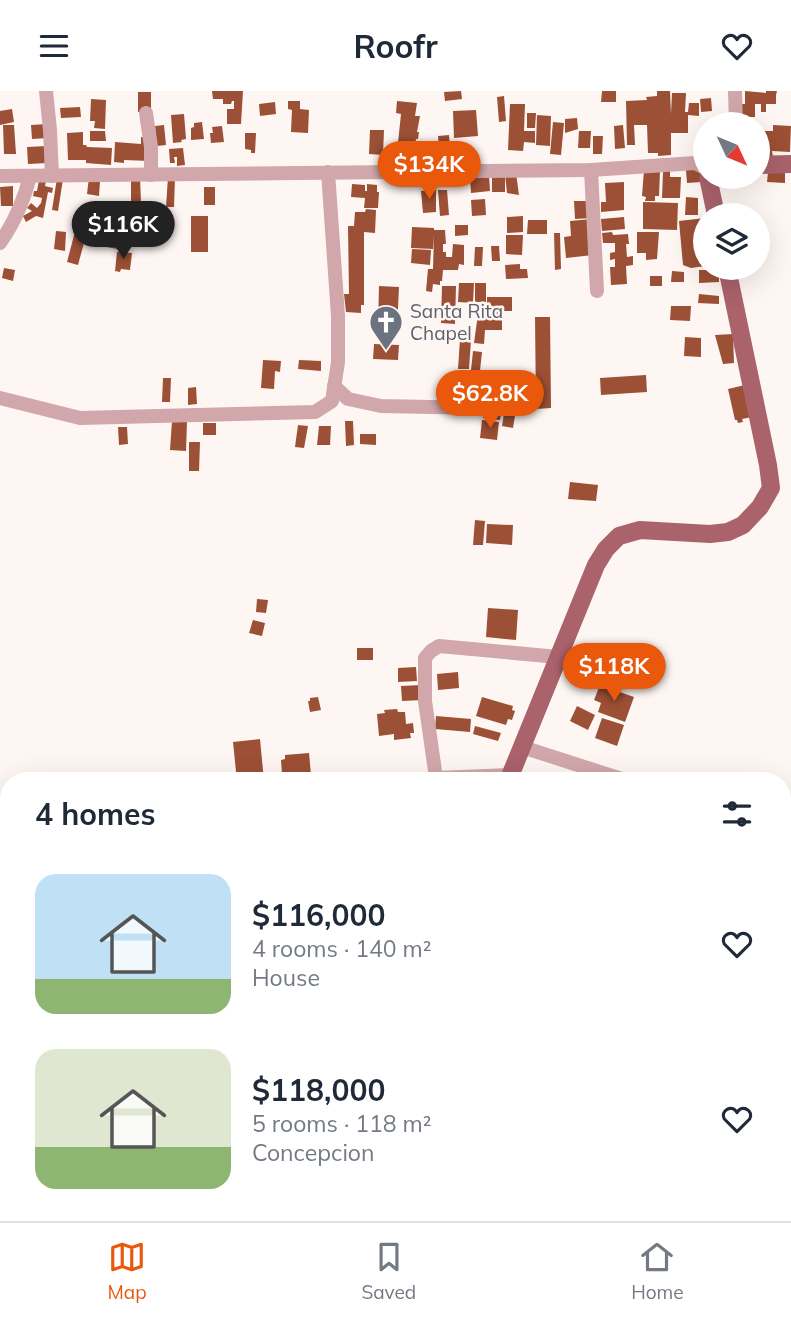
<!DOCTYPE html>
<html lang="en">
<head>
<meta charset="utf-8">
<style>
  :root { --surface:#fff; --page:#f2f2f3; --text:#1f2937; --muted:#747a83; --line:#e0e1e3; --accent:#ea580c }
  body { margin:0; font-family:Mulish,sans-serif; background:var(--page); color:var(--text); height:100vh; display:flex; flex-direction:column; font-size:26px; white-space:nowrap }
  * { box-sizing:border-box; margin:0 }
  p { font-size:23px; color:var(--muted) }
  .icon { flex:none; width:38px; height:38px; fill:none; stroke:currentColor; stroke-width:2; stroke-linecap:round; stroke-linejoin:round }
  .map { position:relative; flex:1; overflow:hidden }
  .panel { position:absolute; left:0px; top:681px; width:791px; height:450px; display:flex; flex-direction:column; background:var(--surface); border-radius:28px 28px 0 0; box-shadow:0 7px 28px #0002 }
  .panel>* { flex:none }
  .needle { width:46px; rotate:134deg }
  .controls { position:absolute; left:693px; top:21px; display:grid; gap:14px }
  .controls a { display:grid; place-items:center; width:77px; height:77px; border-radius:50%; background:var(--surface); box-shadow:0 7px 28px #0002; font-size:35px }
  .price { position:absolute; translate:-50% -60px; padding:0 16px; border-radius:24px; background:var(--accent); color:#fff; font-size:23px; line-height:46px; filter:drop-shadow(0 2px 4px #0008) }
  .price::after { content:''; position:absolute; left:50%; top:42px; width:21px; height:16px; margin-left:-10px; background:inherit; clip-path:polygon(0 0,100% 0,50% 100%) }
  .price.selected { background:#222; color:#fff }
  ul { padding:0; list-style:none }
  li { display:flex; align-items:center; gap:21px; height:175px; padding:0 35px }
  li span { display:grid; place-items:center; flex:none; width:196px; height:140px; border-radius:21px; color:#555 }
  li>.icon { margin-inline-start:auto }
  span .icon { width:84px; height:84px; fill:#fffc; stroke-width:1 }
  li b { font-size:30px }
  h2 { display:flex; justify-content:space-between; align-items:center; height:84px; padding:0 35px; font-size:30px }
  header { display:flex; justify-content:space-between; align-items:center; height:91px; padding:0 35px; background:var(--surface); font-size:32px; font-weight:700 }
  .tab-bar { display:flex; justify-content:space-around; align-items:center; height:98px; border-top:2px solid var(--line); background:var(--surface); font-size:19px; color:var(--muted) }
  .tab-bar a { display:grid; justify-items:center; gap:4px }
  .tab-bar .selected { color:var(--accent) }
  .map>svg:first-child { display:block }
  .building { fill:#9c5035 }
  .lines { fill:none; stroke-linecap:round; stroke-linejoin:round }
  .minor { stroke:#d1a7ab; stroke-width:14 }
  .major { stroke:#aa626b; stroke-width:18 }
  .labels { text-anchor:middle; stroke-width:5; stroke-linejoin:round; paint-order:stroke }
  .worship-label { font-size:19px; fill:#5b616d; stroke:#fef6f3; text-anchor:start }
</style>
</head>
<body>
<header><svg class="icon" aria-label="menu" viewBox="0 0 24 24"><path d="M4 6h16M4 12h16M4 18h16"/></svg>Roofr<svg class="icon" aria-label="heart" viewBox="0 0 24 24"><path d="M12 20l-8-8c-3-5 5-10 8-4 3-6 11-1 8 4z"/></svg></header>
<div class="map">
<svg width="791" height="1130" viewBox="0 0 791 1130">
  <rect width="100%" height="100%" fill="#fef6f3"/>
  <g class="building">
    <path d="M212,0H243L241,33H227V18H234V10H232L231,13H223V8H213Z"/>
    <path d="M461,0L462,8L445,10L444,1Z"/>
    <path d="M602,0H616V11H601Z"/>
    <path d="M657,0H670L671,23L672,2H686L685,21H688L689,12H699V25L688,24V42H671V64L658,65V62H648L647,34H634L635,54H627L626,10L647,9L646,6L657,5Z"/>
    <path d="M745,0L766,2V0H777L776,4V13H766V21H761V13H755V26H738L739,13H745Z"/>
    <rect x="138" y="1" width="13" height="20"/>
    <path d="M504,5L506,30L499,31L497,6Z"/>
    <path d="M711,7L712,20L701,21L700,8Z"/>
    <path d="M91,8L106,9L105,38L94,37L95,30H90Z"/>
    <path d="M288,10H300V18L309,19L308,42L291,41L292,19L288,18Z"/>
    <path d="M397,10L417,12L415,25H420L417,41H419L418,48H416L415,56L412,55V62L397,61L401,23L396,22Z"/>
    <path d="M275,11L276,23L260,25L259,13Z"/>
    <path d="M510,13H525L524,40H535V52L524,51L523,60L508,59Z"/>
    <path d="M80,16L81,26L61,27L60,17Z"/>
    <path d="M12,18L14,31L0,34V20Z"/>
    <path d="M476,19L478,45L454,47L453,20Z"/>
    <path d="M527,22H536L535,37H527Z"/>
    <path d="M184,23L186,48L181,49L182,51L173,52L171,24Z"/>
    <path d="M537,24L551,25L550,55L536,54Z"/>
    <path d="M577,27L578,38L565,42V28Z"/>
    <path d="M202,31L204,48L191,49V37L194,36V32Z"/>
    <path d="M553,31L564,32L561,64L550,63Z"/>
    <path d="M48,33V47L32,48L31,34Z"/>
    <path d="M3,34H14L16,63H4Z"/>
    <path d="M164,34L166,54L157,55L155,35Z"/>
    <path d="M623,34L625,57L615,58L614,35Z"/>
    <path d="M773,34L791,35L790,61L772,60L773,66L759,67L758,40H773Z"/>
    <path d="M222,35L224,51L211,52L210,42H213L212,36Z"/>
    <path d="M370,39H384L383,64L369,63Z"/>
    <path d="M90,40H105L106,50H90Z"/>
    <path d="M579,40H591L590,57H578Z"/>
    <path d="M83,41V54H86L87,56L112,57L111,74L86,72V69H68L67,42Z"/>
    <path d="M245,42H256L255,62H251V59L245,58Z"/>
    <path d="M449,44L451,69L440,70L438,45Z"/>
    <path d="M593,45H603L602,63H593Z"/>
    <path d="M141,46L148,47L150,70L124,69V72L114,71L115,51L141,53Z"/>
    <path d="M47,55V72L28,73L27,56Z"/>
    <path d="M183,57L185,74L177,75V66H174L175,72H170L169,58Z"/>
    <path d="M644,79L660,80L659,105H655V110H645L646,106L642,105Z"/>
    <path d="M686,79H701V91L687,92Z"/>
    <path d="M663,80H670V86H681L680,107H662Z"/>
    <path d="M768,81L785,82V92L767,91Z"/>
    <path d="M516,82L519,104L507,102L505,83Z"/>
    <rect x="492" y="83" width="13" height="18"/>
    <path d="M489,84L490,100L471,102L470,85Z"/>
    <path d="M89,86L100,90L99,105L87,103Z"/>
    <path d="M140,86L141,112L131,113V87Z"/>
    <path d="M168,86L175,87L174,116H166Z"/>
    <path d="M57,87L63,88L58,120L52,119Z"/>
    <path d="M39,89L46,90L45,95L53,97L52,102L48,101L43,127L36,125L26,131L23,125L32,120L27,117L31,112L37,117L41,112L42,107L33,105L34,100H37Z"/>
    <path d="M624,91V119L601,121V111H606L605,92Z"/>
    <path d="M352,93L365,94V100H367V93L377,94V101H379L378,117H364L365,107L351,106Z"/>
    <path d="M13,95V115H1L0,96Z"/>
    <rect x="204" y="96" width="11" height="18"/>
    <path d="M436,99V121L423,122L421,100Z"/>
    <path d="M438,99H447L449,124L440,125Z"/>
    <path d="M686,106L698,107V124H685Z"/>
    <path d="M485,108L486,124L472,125L471,109Z"/>
    <path d="M574,110H591L592,127L575,128Z"/>
    <path d="M643,111L678,112L677,139L643,138Z"/>
    <path d="M129,117L139,119L134,136L124,134Z"/>
    <path d="M366,118L376,119L375,142L364,141V214H361V222L346,221L344,203H349L348,135H354L355,121H365Z"/>
    <path d="M93,119L113,121L111,135L103,134L104,127H102V129L92,128Z"/>
    <rect x="191" y="125" width="17" height="36"/>
    <path d="M523,125V141L507,142V126Z"/>
    <path d="M624,126L625,138L602,140L601,128Z"/>
    <path d="M705,127V175L691,177L683,174L679,130Z"/>
    <path d="M592,128L593,164L566,167L564,146L571,145L570,130Z"/>
    <path d="M528,129H547V143H527Z"/>
    <path d="M85,132L94,134L92,144L83,142L81,151L84,152L78,174L67,171L77,133L85,135Z"/>
    <path d="M455,134H468V144L455,145Z"/>
    <path d="M412,136L434,137V139H445L446,153H443V161H446V166H452L453,153L464,154V174L459,173L458,179H443L442,190H440V194L433,193L432,201L426,200L428,178H433L434,144L433,158L411,157Z"/>
    <path d="M120,137L127,138L125,155L119,154L118,158L94,154L96,147L110,151V144L120,145Z"/>
    <path d="M56,140L66,141L65,160L54,158Z"/>
    <path d="M612,141L613,144L628,143L629,153H626L627,166L633,165V174L626,175L627,193L611,194L610,176H615V168L610,169V162L615,161V152H603L602,142Z"/>
    <path d="M637,141H659L657,168L646,169V162H637Z"/>
    <path d="M554,142H560L561,178L555,179Z"/>
    <path d="M506,144H523L522,164L506,163Z"/>
    <path d="M491,155H499L500,170H492Z"/>
    <path d="M475,156H483L482,175H474Z"/>
    <path d="M412,158L431,159L430,174L411,172Z"/>
    <path d="M117,161L132,162L130,179L121,178L120,181L115,180Z"/>
    <path d="M520,173V178H527L528,187L506,188L505,174Z"/>
    <path d="M4,177L15,179L13,190L2,187Z"/>
    <path d="M699,179H719V191L699,192Z"/>
    <path d="M672,180L684,181V191H671Z"/>
    <rect x="650" y="185" width="12" height="10"/>
    <path d="M459,192H474L473,212L458,211Z"/>
    <rect x="475" y="192" width="11" height="19"/>
    <path d="M379,195L399,196L397,237L378,236Z"/>
    <path d="M442,195H456L455,233L441,232Z"/>
    <path d="M699,203L719,205V213L698,212Z"/>
    <path d="M487,206H512V220H502V239H485L484,253L474,252L478,223L487,224Z"/>
    <path d="M671,215H691L690,230L670,229Z"/>
    <path d="M535,226H550L551,317L536,318Z"/>
    <path d="M733,243L734,272L723,273L715,244Z"/>
    <path d="M685,246L701,247V266L684,265Z"/>
    <path d="M460,248L471,249L469,278H458Z"/>
    <path d="M374,253L399,254L398,269L373,268Z"/>
    <path d="M473,260L482,261L480,280L471,279Z"/>
    <path d="M263,269L281,270L280,281L275,280L274,298L261,297Z"/>
    <path d="M299,269L321,270V280L298,278Z"/>
    <path d="M646,284L647,301L601,304L600,287Z"/>
    <path d="M163,287H171L170,311H162Z"/>
    <path d="M487,293L504,295L500,329L483,327Z"/>
    <path d="M745,294L752,326L742,328L743,331L738,332L737,329H735L728,298Z"/>
    <path d="M196,296L197,313L188,314V297Z"/>
    <path d="M507,304L518,306L513,337L502,335Z"/>
    <path d="M482,329L499,331L497,349L480,347Z"/>
    <path d="M172,330H187L186,360L170,359Z"/>
    <path d="M345,330H353L354,354L346,355Z"/>
    <rect x="203" y="332" width="13" height="12"/>
    <path d="M298,334L308,335L304,357L295,356Z"/>
    <path d="M319,335H331L330,354H317Z"/>
    <path d="M118,336H127L128,353L119,354Z"/>
    <path d="M360,343H376V354L360,353Z"/>
    <path d="M189,351H200L199,380H189Z"/>
    <path d="M570,391L598,394L596,410L568,408Z"/>
    <path d="M475,429L485,430L483,454H473Z"/>
    <path d="M487,433L513,434L512,454L486,452Z"/>
    <path d="M257,508L268,509L266,522L256,521Z"/>
    <path d="M488,517L518,519L516,549L486,546Z"/>
    <path d="M253,529L265,532L262,545L249,542Z"/>
    <rect x="357" y="557" width="16" height="12"/>
    <path d="M416,576L417,590L398,591V577Z"/>
    <path d="M458,581L459,597L438,599L437,583Z"/>
    <path d="M422,594L423,609L402,610L401,595Z"/>
    <path d="M600,594L634,606L625,631L598,621L601,612L594,609Z"/>
    <path d="M318,606L321,619L310,621L308,610H310V607Z"/>
    <path d="M482,606L513,615L512,619L515,620L512,629L508,628L506,634L476,625Z"/>
    <path d="M577,615L595,624L588,639L570,630Z"/>
    <path d="M397,618L398,621H405L406,633L413,632L414,642H410L411,647L394,649V643L379,645L377,623L385,622L384,619Z"/>
    <path d="M436,625L471,628L470,641L435,638Z"/>
    <path d="M602,627L624,634L617,655L595,647Z"/>
    <path d="M475,635L501,642L498,650L473,643Z"/>
    <path d="M260,648L264,690H237L233,651Z"/>
    <path d="M309,662L311,684L287,686L286,682L282,683L281,669L285,668V664Z"/>
  </g>
  <g class="lines">
    <g class="minor">
      <path d="M46,0L50,39L52,85"/>
      <path d="M735,0L736,33"/>
      <path d="M146,22L151,56V84"/>
      <path d="M591,79L597,200"/>
      <path d="M0,85L591,79L695,72L705,77"/>
      <path d="M0,152C14,132 24,109 30,85"/>
      <path d="M334,295L348,308L381,315L481,317"/>
      <path d="M0,307L80,327L315,321L332,310L338,271V225L328,81"/>
      <path d="M522,656L628,690"/>
      <path d="M436,687L425,610V567L431,560L439,555L558,566"/>
      <path d="M423,690L436,687L510,684"/>
    </g>
    <g class="major">
      <path d="M758,74L791,73"/>
      <path d="M708,86L716,124"/>
      <path d="M508,690L596,474L606,458L619,445L640,439L710,443L728,441L743,434L760,416L771,397L768,374L727,177"/>
      <path d="M327,1130L330,1122"/>
    </g>
  </g>
  <defs>
    <symbol id="church-pin" viewBox="-11 -11 22 30"><path d="M0 17L-7.5 6A9.5 9.5 0 1 1 7.5 6Z" fill="#6b7280" stroke="#fef6f3"/><path d="M-1.2-6h2.4v3.5h3.3v2.4h-3.3V6h-2.4V-.1h-3.3v-2.4h3.3Z" fill="#fff"/></symbol>
  </defs>
  <g fill-rule="evenodd">
    <use href="#church-pin" x="367" y="212" width="38" height="52"/>
  </g>
  <g class="labels">
    <g class="worship-label">
      <text x="410" y="227">Santa Rita<tspan x="410" dy="22">Chapel</tspan></text>
    </g>
  </g>
</svg>
<div class="controls">
<a><svg class="needle" viewBox="-14 -14 28 28"><path d="M0-13l5 13h-10z" fill="#e53935"/><path d="M0 13l5-13h-10z" fill="#747a83"/></svg></a>
<a><svg class="icon" aria-label="layers" viewBox="0 0 24 24"><path d="M12 4l9 5-9 5-9-5zM3 14l9 5 9-5"/></svg></a>
</div>
<b class="price" style="left:429px;top:110px">$134K</b>
<b class="price selected" style="left:123px;top:170px">$116K</b>
<b class="price" style="left:490px;top:339px">$62.8K</b>
<b class="price" style="left:614px;top:612px">$118K</b>
<section class="panel">
<h2>4 homes<svg class="icon" aria-label="filters" viewBox="0 0 24 24"><path d="M4 7h16M4 17h16"/><circle cx="9" cy="7" r="2"/><circle cx="15" cy="17" r="2"/></svg></h2>
<ul>
<li><span style="background:linear-gradient(#bfe0f5 75%,#8fb573 0)"><svg class="icon" aria-label="home" viewBox="0 0 24 24"><path d="M3 11l9-7 9 7M6 9v11h12V9"/></svg></span><div><b>$116,000</b><p>4 rooms · 140 m²</p><p>House</p></div><svg class="icon" aria-label="heart" viewBox="0 0 24 24"><path d="M12 20l-8-8c-3-5 5-10 8-4 3-6 11-1 8 4z"/></svg></li>
<li><span style="background:linear-gradient(#dfe7d0 70%,#8fb573 0)"><svg class="icon" aria-label="home" viewBox="0 0 24 24"><path d="M3 11l9-7 9 7M6 9v11h12V9"/></svg></span><div><b>$118,000</b><p>5 rooms · 118 m²</p><p>Concepcion</p></div><svg class="icon" aria-label="heart" viewBox="0 0 24 24"><path d="M12 20l-8-8c-3-5 5-10 8-4 3-6 11-1 8 4z"/></svg></li>
</ul>
</section>
</div>
<nav class="tab-bar">
<a class="selected"><svg class="icon" aria-label="map" viewBox="0 0 24 24"><path d="M3 6l6-2 6 2 6-2v14l-6 2-6-2-6 2zM9 4v14M15 6v14"/></svg>Map</a>
<a><svg class="icon" aria-label="saved" viewBox="0 0 24 24"><path d="M7 4h10v16l-5-4-5 4z"/></svg>Saved</a>
<a><svg class="icon" aria-label="home" viewBox="0 0 24 24"><path d="M3 11l9-7 9 7M6 9v11h12V9"/></svg>Home</a>
</nav>
</body>
</html>
